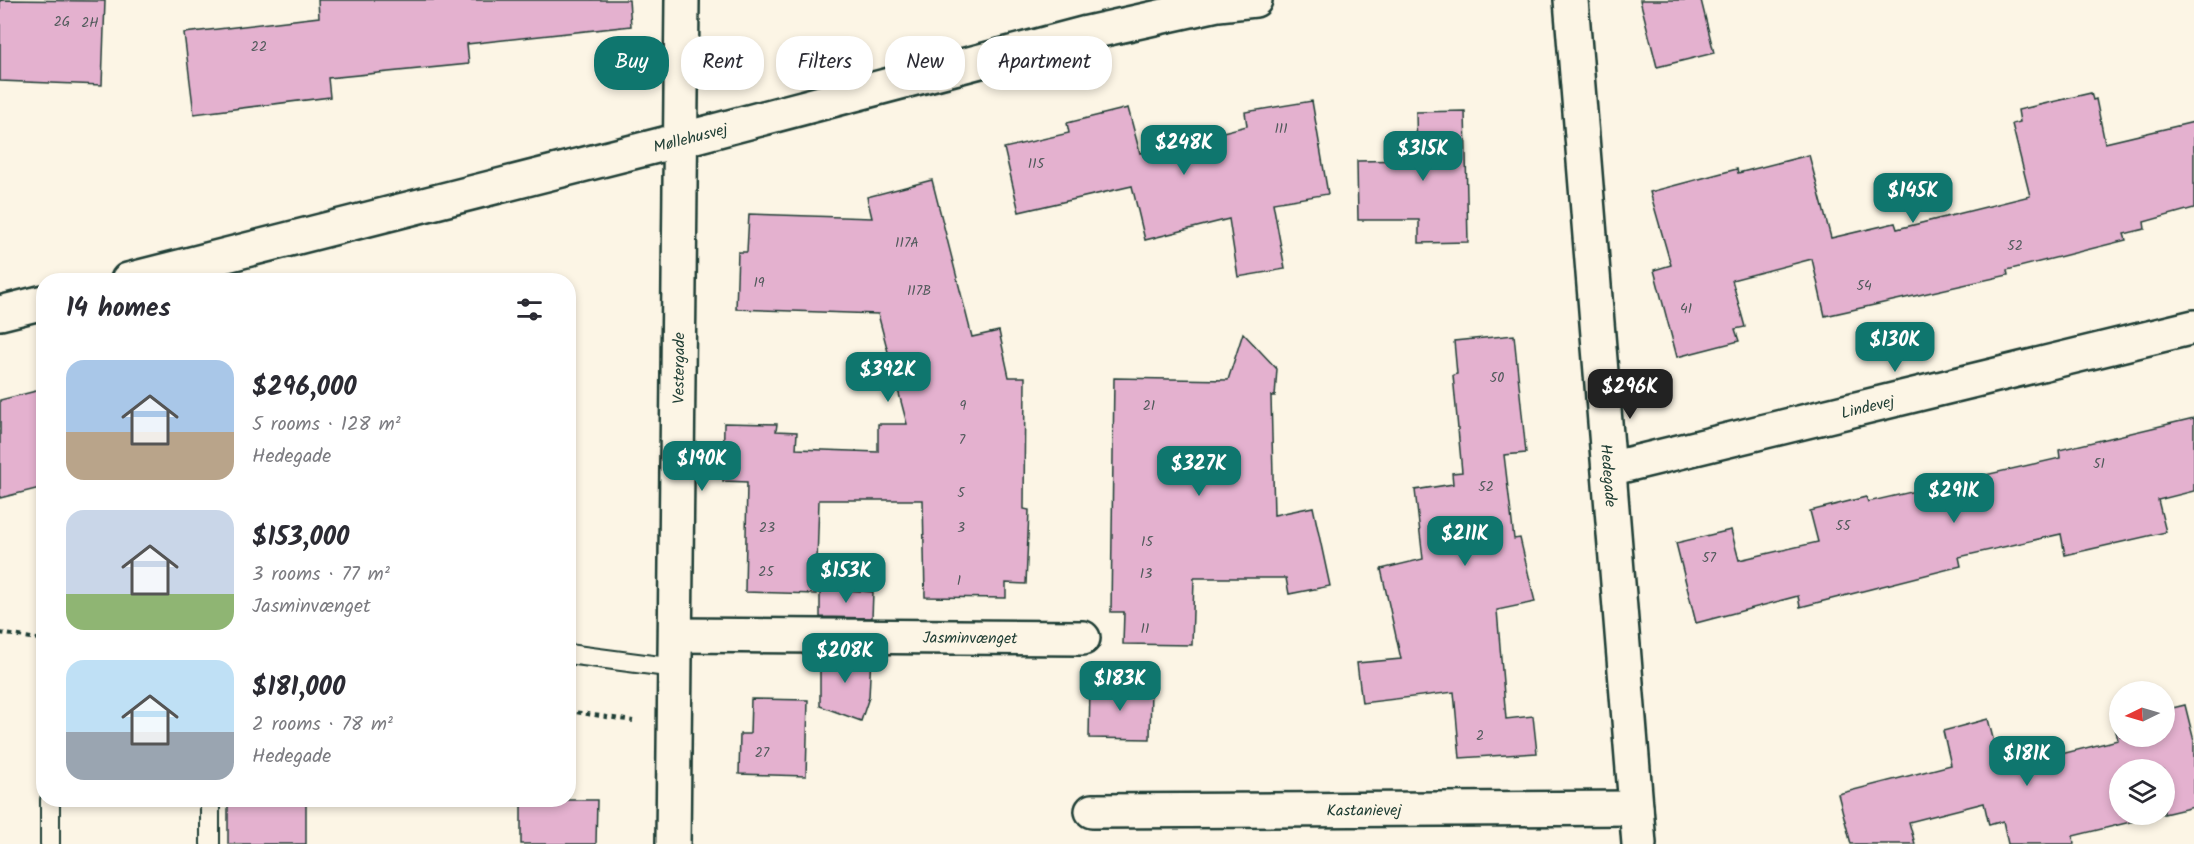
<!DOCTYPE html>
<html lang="en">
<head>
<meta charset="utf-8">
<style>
  :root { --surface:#fff; --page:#f7f7f7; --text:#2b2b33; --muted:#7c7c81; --accent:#0f766e }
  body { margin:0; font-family:Kalam,sans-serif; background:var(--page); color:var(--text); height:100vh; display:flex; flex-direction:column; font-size:22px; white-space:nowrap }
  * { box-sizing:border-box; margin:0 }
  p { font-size:20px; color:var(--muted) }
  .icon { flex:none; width:33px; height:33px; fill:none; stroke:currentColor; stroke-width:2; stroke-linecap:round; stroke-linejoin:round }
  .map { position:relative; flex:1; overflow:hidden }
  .sheet { position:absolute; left:36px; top:273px; width:540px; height:534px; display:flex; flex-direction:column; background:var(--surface); border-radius:24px; box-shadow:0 3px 9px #0003 }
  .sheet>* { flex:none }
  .banner { position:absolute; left:594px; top:36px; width:570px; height:54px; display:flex; gap:12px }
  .needle { width:39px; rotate:265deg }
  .buttons { position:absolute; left:2109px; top:681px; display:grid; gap:12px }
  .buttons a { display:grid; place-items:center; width:66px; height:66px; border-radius:50%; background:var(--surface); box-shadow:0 3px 9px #0003; font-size:30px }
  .price { position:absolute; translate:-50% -51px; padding:0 14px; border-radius:12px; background:var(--accent); color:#fff; font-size:20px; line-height:39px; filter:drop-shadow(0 2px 3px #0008) }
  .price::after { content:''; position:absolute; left:50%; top:36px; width:18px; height:14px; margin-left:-9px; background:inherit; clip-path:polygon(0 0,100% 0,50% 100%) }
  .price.current { background:#222; color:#fff }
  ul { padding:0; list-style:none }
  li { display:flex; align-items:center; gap:18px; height:150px; padding:0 30px }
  li span { display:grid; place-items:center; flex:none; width:168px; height:120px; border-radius:18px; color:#555 }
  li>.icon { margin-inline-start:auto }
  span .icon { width:72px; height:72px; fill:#fffc; stroke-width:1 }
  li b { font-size:26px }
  h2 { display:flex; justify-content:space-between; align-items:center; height:72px; padding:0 30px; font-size:26px }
  .pill { padding:0 21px; border-radius:24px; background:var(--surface); box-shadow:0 3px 9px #0003; font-size:21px; line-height:54px }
  .pill.current { background:var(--accent); color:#fff }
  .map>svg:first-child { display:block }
  .building { fill:#e4b1cf; stroke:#1f3d34; stroke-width:1.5 }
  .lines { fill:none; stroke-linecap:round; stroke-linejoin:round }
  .lane-casing { stroke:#1f3d34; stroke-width:22 }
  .street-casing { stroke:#1f3d34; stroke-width:38 }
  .secondary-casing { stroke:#1f3d34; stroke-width:38 }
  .path { stroke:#1f3d34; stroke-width:4; stroke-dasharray:4.5 4.5; stroke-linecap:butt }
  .lane { stroke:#fcf5e5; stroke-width:18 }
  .street { stroke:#fcf5e5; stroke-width:33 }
  .secondary { stroke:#fcf5e5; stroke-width:33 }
  .labels { text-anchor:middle; stroke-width:5; stroke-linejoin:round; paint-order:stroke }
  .number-label { font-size:14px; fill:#505a5b }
  .street-label { font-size:16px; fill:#1f3d34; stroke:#fcf5e5 }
</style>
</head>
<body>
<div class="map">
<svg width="2194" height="844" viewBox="0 0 2194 844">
  <rect width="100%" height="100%" fill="#fcf5e5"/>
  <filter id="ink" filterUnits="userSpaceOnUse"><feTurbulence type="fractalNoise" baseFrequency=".0167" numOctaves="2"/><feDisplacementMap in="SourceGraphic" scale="12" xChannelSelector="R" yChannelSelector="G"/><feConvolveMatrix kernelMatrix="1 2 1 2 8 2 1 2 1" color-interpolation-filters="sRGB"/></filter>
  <g filter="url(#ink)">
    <g class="building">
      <path d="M0,0L105,1L102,85L0,81Z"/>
      <path d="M318,0H629L631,26L467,44L469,64L328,78L330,97L194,114L184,33L319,17Z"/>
      <path d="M1640,0H1701L1714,53L1657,67Z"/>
      <path d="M2091,93L2093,100L2096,99L2105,143L2194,122V208L2144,222L2145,229L2124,234L2126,240L2007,270L2008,275L1825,316L1812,259L1732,280L1745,327L1735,329L1739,341L1677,357L1654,270L1671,265L1650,192L1737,169L1738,173L1809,155L1831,238L1895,223L1897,229L2030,196L2012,124L2020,122L2018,110Z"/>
      <path d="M1312,101L1328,194L1273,203L1285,269L1238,277L1229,219L1145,240L1132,186L1019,212L1004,148L1069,133L1067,123L1128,108L1140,153L1247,126L1245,112Z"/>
      <path d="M1465,111L1468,242L1419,243V220H1358L1357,161L1417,160L1416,112Z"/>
      <path d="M932,180L972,337L999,331L1009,377H1025L1024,509L1029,510L1026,584L1006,583V598L925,597L923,500H819L816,594L745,592L747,482L723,481L724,423L777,424L776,431L797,432L796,449L878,452V424H907L878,314L736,309L738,252H747L749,214L872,218L867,197Z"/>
      <path d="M1243,333L1277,369L1275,396H1271L1274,515L1313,507L1330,586L1289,594L1286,578H1194L1192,645L1123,644L1124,612H1111L1114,378L1228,380Z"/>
      <path d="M1514,335L1526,453L1504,455L1514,539L1520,538L1535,602L1497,610L1506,719L1533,716L1537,753L1460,758L1454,692L1362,703L1357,663L1401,659L1381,569L1423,559L1415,490L1453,484L1452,473L1462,472L1453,375L1457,374L1454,341Z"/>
      <path d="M44,389V487L0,498V400Z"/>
      <path d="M2194,418V491L2158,500L2166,532L2065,555L2061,534L1959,557L1961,566L1800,607L1798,596L1696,623L1676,543L1731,530L1739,560L1818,542L1810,511L1866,497L1868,502L2060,458L2059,450Z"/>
      <path d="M820,588L873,592L872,618L820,617Z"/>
      <path d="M820,655H871L869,697L861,721L820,706Z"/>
      <path d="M1090,685L1151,686L1150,739L1089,738Z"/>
      <path d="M751,699L808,700L806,776L739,774L740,734H750Z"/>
      <path d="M2185,705L2194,741V807L2164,814V770H2120V814H2163L2073,836L2074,844H2008L2003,821L1989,825L1984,803L1909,822L1915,844H1851L1838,794L1951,765L1943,731L1988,719L2001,769L2118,740L2114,723L2120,721V736H2164V710Z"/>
      <rect x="228" y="800" width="78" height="44"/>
      <path d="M521,800H597L596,844H521Z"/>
    </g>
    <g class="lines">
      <defs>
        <g id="lane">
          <path d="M568,654L675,668"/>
          <path d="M50,844V800"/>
          <path d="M210,844V800"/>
        </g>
        <g id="street">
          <path id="s1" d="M1571,0L1639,844"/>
          <path id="s2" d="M1609,469L2194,327"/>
          <path id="s3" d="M676,635L1083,638"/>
          <path id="s4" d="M1092,811L1636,808"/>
          <path id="s5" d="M673,844L682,0"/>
        </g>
        <g id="secondary">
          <path id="s6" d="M128,280L680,140L1087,33L1218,4L1255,0"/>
          <path d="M0,313L44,302"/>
        </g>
      </defs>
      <use href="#lane" class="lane-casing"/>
      <use href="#street" class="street-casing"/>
      <use href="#secondary" class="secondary-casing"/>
      <g class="path">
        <path d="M0,633L44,640"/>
        <path d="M568,711L633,721"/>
      </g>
      <use href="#lane" class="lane"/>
      <use href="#street" class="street"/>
      <use href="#secondary" class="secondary"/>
    </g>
  </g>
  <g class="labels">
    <g class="number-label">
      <text x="62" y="26">2G</text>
      <text x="90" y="27">2H</text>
      <text x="259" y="51">22</text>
      <text x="1281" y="133">111</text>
      <text x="1036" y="168">115</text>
      <text x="907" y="247">117A</text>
      <text x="2015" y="250">52</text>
      <text x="759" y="287">19</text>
      <text x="1864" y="290">54</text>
      <text x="919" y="295">117B</text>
      <text x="1686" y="313">41</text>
      <text x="1497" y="382">50</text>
      <text x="963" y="410">9</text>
      <text x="1149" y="410">21</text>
      <text x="962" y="444">7</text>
      <text x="2099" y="468">51</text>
      <text x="1486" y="491">52</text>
      <text x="961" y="497">5</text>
      <text x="1843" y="530">55</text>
      <text x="767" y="532">23</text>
      <text x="961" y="532">3</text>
      <text x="1147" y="546">15</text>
      <text x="1709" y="562">57</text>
      <text x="766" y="576">25</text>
      <text x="1146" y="578">13</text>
      <text x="959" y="585">1</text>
      <text x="1145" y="633">11</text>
      <text x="1480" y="740">2</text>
      <text x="762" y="757">27</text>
    </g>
    <g class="street-label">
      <text dy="6" stroke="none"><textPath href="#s6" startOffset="580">Møllehusvej</textPath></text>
      <text dy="6" stroke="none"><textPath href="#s5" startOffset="476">Vestergade</textPath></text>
      <text dy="6" stroke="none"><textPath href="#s2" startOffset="266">Lindevej</textPath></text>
      <text dy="6" stroke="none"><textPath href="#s1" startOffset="477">Hedegade</textPath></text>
      <text dy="6" stroke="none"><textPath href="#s3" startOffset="294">Jasminvænget</textPath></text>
      <text dy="6" stroke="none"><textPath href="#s4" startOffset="272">Kastanievej</textPath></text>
    </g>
  </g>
</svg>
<div class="buttons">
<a><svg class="needle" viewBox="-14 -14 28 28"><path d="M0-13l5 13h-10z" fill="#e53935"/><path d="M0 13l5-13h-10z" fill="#7c7c81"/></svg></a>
<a><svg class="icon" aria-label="layers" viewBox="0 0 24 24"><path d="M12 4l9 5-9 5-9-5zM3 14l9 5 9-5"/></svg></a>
</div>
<b class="price" style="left:1184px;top:176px">$248K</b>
<b class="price" style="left:1423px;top:182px">$315K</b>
<b class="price" style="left:1913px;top:224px">$145K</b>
<b class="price" style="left:1895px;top:373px">$130K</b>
<b class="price" style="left:888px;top:403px">$392K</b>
<b class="price current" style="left:1630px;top:420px">$296K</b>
<b class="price" style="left:702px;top:492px">$190K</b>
<b class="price" style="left:1199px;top:497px">$327K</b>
<b class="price" style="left:1954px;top:524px">$291K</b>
<b class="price" style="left:1465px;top:567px">$211K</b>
<b class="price" style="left:846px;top:604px">$153K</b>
<b class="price" style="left:845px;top:684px">$208K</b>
<b class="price" style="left:1120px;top:712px">$183K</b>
<b class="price" style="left:2027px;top:787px">$181K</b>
<div class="banner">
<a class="pill current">Buy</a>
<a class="pill">Rent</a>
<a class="pill">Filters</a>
<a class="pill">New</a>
<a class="pill">Apartment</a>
</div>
<section class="sheet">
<h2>14 homes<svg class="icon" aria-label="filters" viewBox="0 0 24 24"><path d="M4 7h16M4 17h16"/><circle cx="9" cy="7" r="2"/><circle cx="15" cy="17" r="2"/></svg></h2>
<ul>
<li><span style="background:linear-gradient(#a9c7e8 60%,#b9a48a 0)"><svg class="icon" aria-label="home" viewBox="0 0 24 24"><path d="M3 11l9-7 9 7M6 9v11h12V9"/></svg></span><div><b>$296,000</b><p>5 rooms · 128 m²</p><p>Hedegade</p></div></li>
<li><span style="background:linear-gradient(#c9d6e8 70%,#8fb573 0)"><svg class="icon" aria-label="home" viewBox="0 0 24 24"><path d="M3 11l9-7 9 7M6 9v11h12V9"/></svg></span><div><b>$153,000</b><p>3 rooms · 77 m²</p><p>Jasminvænget</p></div></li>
<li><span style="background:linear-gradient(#bfe0f5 60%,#9aa5b1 0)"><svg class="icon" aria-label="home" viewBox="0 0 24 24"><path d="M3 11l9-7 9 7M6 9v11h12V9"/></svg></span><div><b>$181,000</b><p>2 rooms · 78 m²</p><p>Hedegade</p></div></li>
</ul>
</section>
</div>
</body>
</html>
